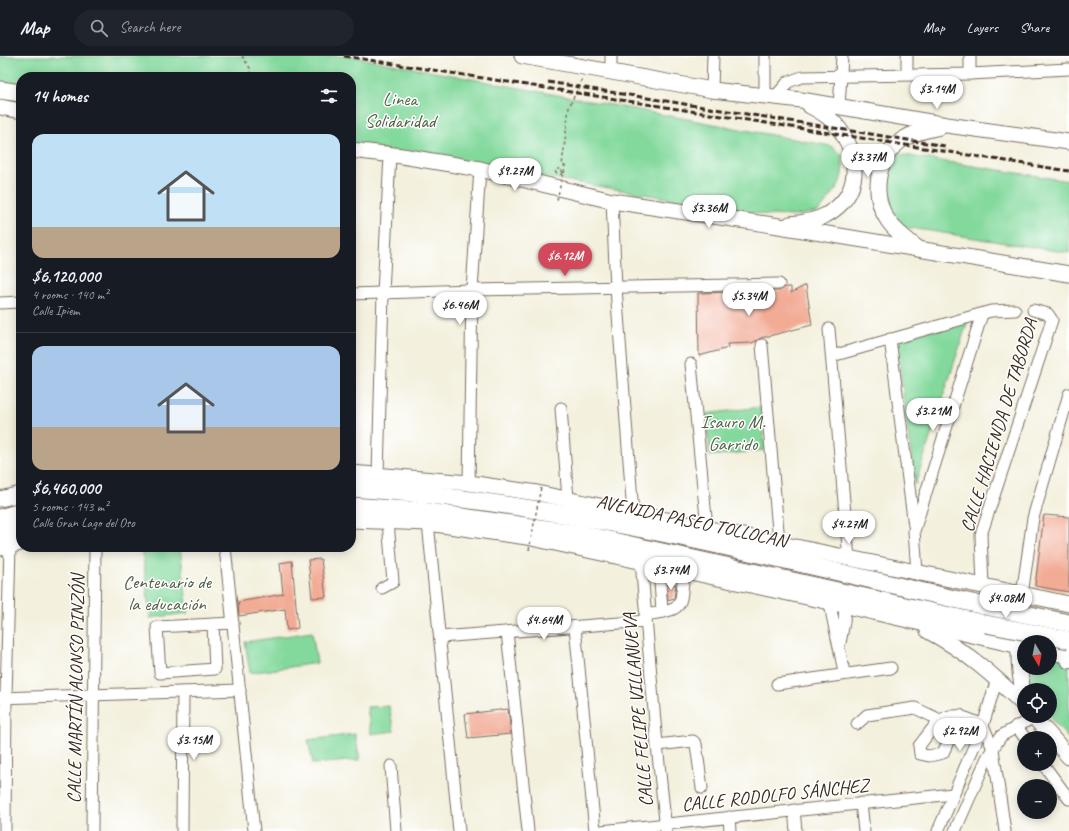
<!DOCTYPE html>
<html lang="en">
<head>
<meta charset="utf-8">
<style>
  :root { --surface:#171b24; --page:#20242c; --text:#f1f3f6; --muted:#9ea1a6; --line:#363941; --accent:#d1495b }
  body { margin:0; font-family:Caveat,sans-serif; background:var(--page); color:var(--text); height:100vh; display:flex; flex-direction:column; font-size:15px; white-space:nowrap }
  * { box-sizing:border-box; margin:0 }
  p { font-size:13px; color:var(--muted) }
  .icon { flex:none; width:22px; height:22px; fill:none; stroke:currentColor; stroke-width:2; stroke-linecap:round; stroke-linejoin:round }
  .map { position:relative; flex:1; overflow:hidden }
  .side { position:absolute; left:16px; top:16px; width:340px; height:480px; display:flex; flex-direction:column; background:var(--surface); border-radius:16px; box-shadow:0 2px 10px #0003 }
  .side>* { flex:none }
  .needle { width:26px; rotate:170deg }
  .tools { position:absolute; left:1017px; top:579px; display:grid; gap:8px }
  .tools a { display:grid; place-items:center; width:40px; height:40px; border-radius:50%; background:var(--surface); box-shadow:0 2px 10px #0003; font-size:20px }
  .price { position:absolute; translate:-50% -34px; padding:0 9px; border-radius:14px; background:#fff; color:#222; font-size:13px; line-height:26px; filter:drop-shadow(0 1px 2px #0008) }
  .price::after { content:''; position:absolute; left:50%; top:24px; width:12px; height:9px; margin-left:-6px; background:inherit; clip-path:polygon(0 0,100% 0,50% 100%) }
  .price.on { background:var(--accent); color:#fff }
  ul { padding:0; list-style:none }
  li { display:grid; align-content:center; gap:8px; height:212px; padding:0 16px }
  li+li { border-top:1px solid var(--line) }
  li span { display:grid; place-items:center; height:124px; border-radius:12px; color:#555 }
  li>.icon { margin-inline-start:auto }
  span .icon { width:72px; height:72px; fill:#fffc; stroke-width:1 }
  li b { font-size:17px }
  h2 { display:flex; justify-content:space-between; align-items:center; height:48px; padding:0 16px; font-size:17px }
  header { display:flex; align-items:center; gap:24px; box-sizing:border-box; height:56px; padding:0 20px; background:var(--surface); border-bottom:1px solid var(--line) }
  header strong { font-size:19px }
  nav { display:flex; gap:22px; margin-inline-start:auto; font-size:14px }
  .search { width:280px; height:36px; background:var(--page); display:flex; align-items:center; gap:10px; box-sizing:border-box; padding:0 14px; border-radius:22px; color:var(--muted); font-size:15px }
  .map>svg:first-child { display:block }
  .green { fill:#83d99c; stroke:#5f825d }
  .building { fill:#f2ac96 }
  .lines { fill:none; stroke-linecap:round; stroke-linejoin:round }
  .minor-casing { stroke:#7b6f61; stroke-width:13 }
  .major-casing { stroke:#7b6f61; stroke-width:17 }
  .highway-casing { stroke:#7b6f61; stroke-width:19 }
  .path { stroke:#7b6f61; stroke-width:1.5; stroke-dasharray:3 3; stroke-linecap:butt }
  .minor { stroke:#fff; stroke-width:11 }
  .major { stroke:#fff; stroke-width:15 }
  .highway { stroke:#fff; stroke-width:17 }
  .rail { stroke:#3b2a1e; stroke-width:3; stroke-dasharray:6 3; stroke-linecap:butt }
  .highway-bridge-casing { stroke:#7b6f61; stroke-width:19; stroke-linecap:butt }
  .path-bridge { stroke:#7b6f61; stroke-width:1.5; stroke-dasharray:3 3; stroke-linecap:butt }
  .highway-bridge { stroke:#fff; stroke-width:17 }
  .labels { text-anchor:middle; stroke-width:3; stroke-linejoin:round; paint-order:stroke }
  .park-label { font-size:19px; fill:#515f44; stroke:#fff }
  .street-label { font-size:19px; fill:#3b2a1e; stroke:#fff }
</style>
</head>
<body>
<header>
<strong>Map</strong>
<div class="search"><svg class="icon" aria-label="search" viewBox="0 0 24 24"><circle cx="10" cy="10" r="6"/><path d="M15 15l6 6"/></svg>Search here</div>
<nav><a>Map</a><a>Layers</a><a>Share</a></nav>
</header>
<div class="map">
<svg width="1069" height="775" viewBox="0 0 1069 775">
  <rect width="100%" height="100%" fill="#fff"/>
  <filter id="ink" filterUnits="userSpaceOnUse"><feTurbulence type="fractalNoise" baseFrequency=".025" numOctaves="2"/><feDisplacementMap in="SourceGraphic" scale="8" xChannelSelector="R" yChannelSelector="G"/><feConvolveMatrix kernelMatrix="1 2 1 2 8 2 1 2 1" color-interpolation-filters="sRGB"/></filter>
  <filter id="wash" filterUnits="userSpaceOnUse"><feTurbulence type="fractalNoise" baseFrequency=".012" numOctaves="4" result="noise"/><feDisplacementMap in="SourceGraphic" scale="16" xChannelSelector="R" yChannelSelector="G"/><feGaussianBlur stdDeviation="0.9" result="paint"/><feColorMatrix in="noise" values="0 0 0 0 0 0 0 0 0 0 0 0 0 0 0 0 0 1.4 0 .05"/><feComposite in="paint" operator="in"/></filter>
  <g filter="url(#wash)">
    <rect width="100%" height="100%" fill="#f3f0dd"/>
    <g class="green">
      <path d="M0,0H349L831,90L842,99C846,126 835,136 818,156L794,160L767,159L351,88V21H21V31L0,27Z"/>
      <path d="M897,98L1069,125V197L905,171L891,156L885,142L887,113Z"/>
      <path d="M968,264L915,429L896,283Z"/>
      <path d="M760,351L765,394L710,400L706,358Z"/>
      <path d="M142,491H180L188,557L150,562Z"/>
      <path d="M312,576L317,607L250,617L245,586Z"/>
      <path d="M1050,598L1063,601L1069,611V683L1049,660L1050,634H1030L1024,612H1050Z"/>
      <path d="M389,650L394,675L371,678L367,651Z"/>
      <path d="M355,678L360,704L313,708L308,684Z"/>
    </g>
    <g id="blocks">
      <g class="building">
        <path d="M806,229L812,269L761,282L752,287L727,288L728,292L699,300L698,237L779,235L785,231H791V237Z"/>
        <path d="M1044,459L1069,461V536L1035,530Z"/>
        <path d="M321,503L326,541L312,542L308,504Z"/>
        <path d="M292,505L298,572L287,574L285,553L239,560L238,546L283,538L280,507Z"/>
        <path d="M676,528L674,542L668,544L667,529Z"/>
        <path d="M508,653L511,678L468,682L465,658Z"/>
      </g>
    </g>
  </g>
  <g filter="url(#ink)">
    <use href="#blocks" fill-opacity="0" stroke="#7b6f61" stroke-width="1"/>
    <g class="lines">
      <defs>
        <g id="minor">
          <path d="M970,0V18"/>
          <path d="M611,15V0"/>
          <path d="M907,18V0"/>
          <path d="M712,34L713,0"/>
          <path d="M765,40V0"/>
          <path d="M775,41L788,26L802,21L970,18L1069,13"/>
          <path d="M839,52L842,0"/>
          <path d="M612,145L616,232L633,458"/>
          <path d="M351,238L472,234L779,228"/>
          <path d="M0,247L21,246"/>
          <path d="M829,273L849,503"/>
          <path d="M890,283L914,470"/>
          <path d="M762,289L779,486"/>
          <path d="M832,300L991,255L1015,254"/>
          <path d="M691,308L707,472"/>
          <path d="M561,352L568,443"/>
          <path d="M378,418L383,237L390,99"/>
          <path d="M469,427L472,234L480,113"/>
          <path d="M428,467L459,775"/>
          <path d="M225,491L254,775"/>
          <path d="M641,505L657,689L666,774"/>
          <path d="M659,509L662,556"/>
          <path d="M917,516L914,475L982,258"/>
          <path d="M983,530L981,479L1052,264L1048,258L1033,254"/>
          <path d="M382,532L393,526L388,466"/>
          <path d="M1022,539L1033,462L1069,338"/>
          <path d="M830,546C833,571 841,594 844,618"/>
          <path d="M645,559C685,553 680,554 684,515"/>
          <path d="M213,568L215,613L160,617L157,571L233,567"/>
          <path d="M575,571L595,775"/>
          <path d="M507,576L528,775"/>
          <path d="M440,581L646,565"/>
          <path d="M840,587L844,566L845,550"/>
          <path d="M777,628L891,612"/>
          <path d="M0,642L240,634"/>
          <path d="M960,659L943,697L929,700L920,698L919,690C942,660 945,651 983,669L993,693L1005,775"/>
          <path d="M857,668L867,659L915,652L940,664"/>
          <path d="M1016,670L1025,682"/>
          <path d="M657,689L693,685L696,688L702,732"/>
          <path d="M1043,708L1069,743"/>
          <path d="M391,710L396,775"/>
          <path d="M861,747L864,775"/>
          <path d="M794,754L796,775"/>
          <path d="M729,761L730,775"/>
          <path d="M5,775L6,641L10,490"/>
          <path d="M92,775L95,491"/>
          <path d="M182,775L183,636"/>
          <path d="M601,775L953,738"/>
          <path d="M938,775L983,669L997,623"/>
          <path d="M955,775L987,702L1001,680L1034,661"/>
        </g>
        <g id="major">
          <path d="M522,0L712,34L801,44L947,69L1069,86"/>
          <path d="M0,51L21,55"/>
          <path d="M351,94L402,100L480,113L612,145L779,170L1069,218"/>
          <path d="M790,168C801,167 816,165 826,159C862,139 861,100 837,70C830,61 820,55 810,50"/>
          <path d="M919,193C909,185 897,177 889,166C871,141 875,102 902,84C914,76 927,74 940,71"/>
          <path d="M351,417L469,427L537,437L1069,548"/>
          <path d="M0,443L21,438"/>
          <path d="M351,464L428,467L527,481L830,546L1024,591"/>
          <path d="M0,492L21,487"/>
          <path d="M1022,545C1019,577 1016,607 1024,639"/>
          <path d="M1057,572L1069,605"/>
          <path d="M928,575C967,596 992,618 1024,649"/>
          <path d="M1050,596L1069,599"/>
          <path d="M1033,660L1069,701"/>
        </g>
        <g id="highway">
          <path d="M0,34L21,37"/>
          <path d="M351,432C566,446 776,503 985,550"/>
          <path d="M351,450L421,455L581,478L986,568"/>
          <path d="M0,462L21,456"/>
          <path d="M691,469L715,487"/>
          <path d="M641,471L671,465"/>
          <path d="M0,478L21,472"/>
          <path d="M588,483L610,498"/>
        </g>
      </defs>
      <use href="#minor" class="minor-casing"/>
      <use href="#major" class="major-casing"/>
      <use href="#highway" class="highway-casing"/>
      <g class="path">
        <path d="M242,0L250,12L251,21"/>
        <path d="M563,117L560,112L555,115L556,117L564,119L565,110L562,109L569,51L582,23"/>
      </g>
      <use href="#minor" class="minor"/>
      <use href="#major" class="major"/>
      <use href="#highway" class="highway"/>
      <g class="rail">
        <path d="M344,0L1069,115"/>
        <path d="M548,26L945,90"/>
      </g>
      <defs>
        <g id="highway-bridge">
          <path d="M985,550L1069,567"/>
          <path d="M986,568L1069,584"/>
        </g>
      </defs>
      <use href="#highway-bridge" class="highway-bridge-casing"/>
      <g class="path-bridge">
        <path d="M557,144L563,117"/>
        <path d="M529,494L541,431"/>
      </g>
      <use href="#highway-bridge" class="highway-bridge"/>
    </g>
  </g>
  <g class="labels">
    <g class="park-label">
      <text x="400" y="49">Linea<tspan x="400" dy="22">Solidaridad</tspan></text>
      <text x="733" y="372">Isauro M.<tspan x="733" dy="22">Garrido</tspan></text>
      <text x="167" y="532">Centenario de<tspan x="167" dy="22">la educación</tspan></text>
    </g>
    <g class="street-label">
      <text transform="translate(998 369) rotate(-73)" y="7">CALLE HACIENDA DE TABORDA</text>
      <text transform="translate(692 464) rotate(12)" y="7">AVENIDA PASEO TOLLOCAN</text>
      <text transform="translate(75 633) rotate(-89)" y="7">CALLE MARTÍN ALONSO PINZÓN</text>
      <text transform="translate(637 654) rotate(-95)" y="7">CALLE FELIPE VILLANUEVA</text>
      <text transform="translate(775 738) rotate(-6)" y="7">CALLE RODOLFO SÁNCHEZ</text>
    </g>
  </g>
</svg>
<div class="tools">
<a><svg class="needle" viewBox="-14 -14 28 28"><path d="M0-13l5 13h-10z" fill="#e53935"/><path d="M0 13l5-13h-10z" fill="#9ea1a6"/></svg></a>
<a><svg class="icon" aria-label="locate" viewBox="0 0 24 24"><circle cx="12" cy="12" r="6"/><path d="M12 2v4M12 18v4M2 12h4M18 12h4"/></svg></a>
<a>+</a>
<a>−</a>
</div>
<b class="price" style="left:937px;top:54px">$3.14M</b>
<b class="price" style="left:868px;top:122px">$3.37M</b>
<b class="price" style="left:515px;top:136px">$9.27M</b>
<b class="price" style="left:709px;top:173px">$3.36M</b>
<b class="price on" style="left:565px;top:221px">$6.12M</b>
<b class="price" style="left:749px;top:261px">$5.34M</b>
<b class="price" style="left:460px;top:270px">$6.46M</b>
<b class="price" style="left:933px;top:376px">$3.21M</b>
<b class="price" style="left:849px;top:489px">$4.27M</b>
<b class="price" style="left:671px;top:535px">$3.74M</b>
<b class="price" style="left:1006px;top:563px">$4.08M</b>
<b class="price" style="left:544px;top:585px">$4.64M</b>
<b class="price" style="left:960px;top:696px">$2.92M</b>
<b class="price" style="left:194px;top:705px">$3.15M</b>
<section class="side">
<h2>14 homes<svg class="icon" aria-label="filters" viewBox="0 0 24 24"><path d="M4 7h16M4 17h16"/><circle cx="9" cy="7" r="2"/><circle cx="15" cy="17" r="2"/></svg></h2>
<ul>
<li><span style="background:linear-gradient(#bfe0f5 75%,#b9a48a 0)"><svg class="icon" aria-label="home" viewBox="0 0 24 24"><path d="M3 11l9-7 9 7M6 9v11h12V9"/></svg></span><div><b>$6,120,000</b><p>4 rooms · 140 m²</p><p>Calle Ipiem</p></div></li>
<li><span style="background:linear-gradient(#a9c7e8 65%,#b9a48a 0)"><svg class="icon" aria-label="home" viewBox="0 0 24 24"><path d="M3 11l9-7 9 7M6 9v11h12V9"/></svg></span><div><b>$6,460,000</b><p>5 rooms · 143 m²</p><p>Calle Gran Lago del Oso</p></div></li>
</ul>
</section>
</div>
</body>
</html>
